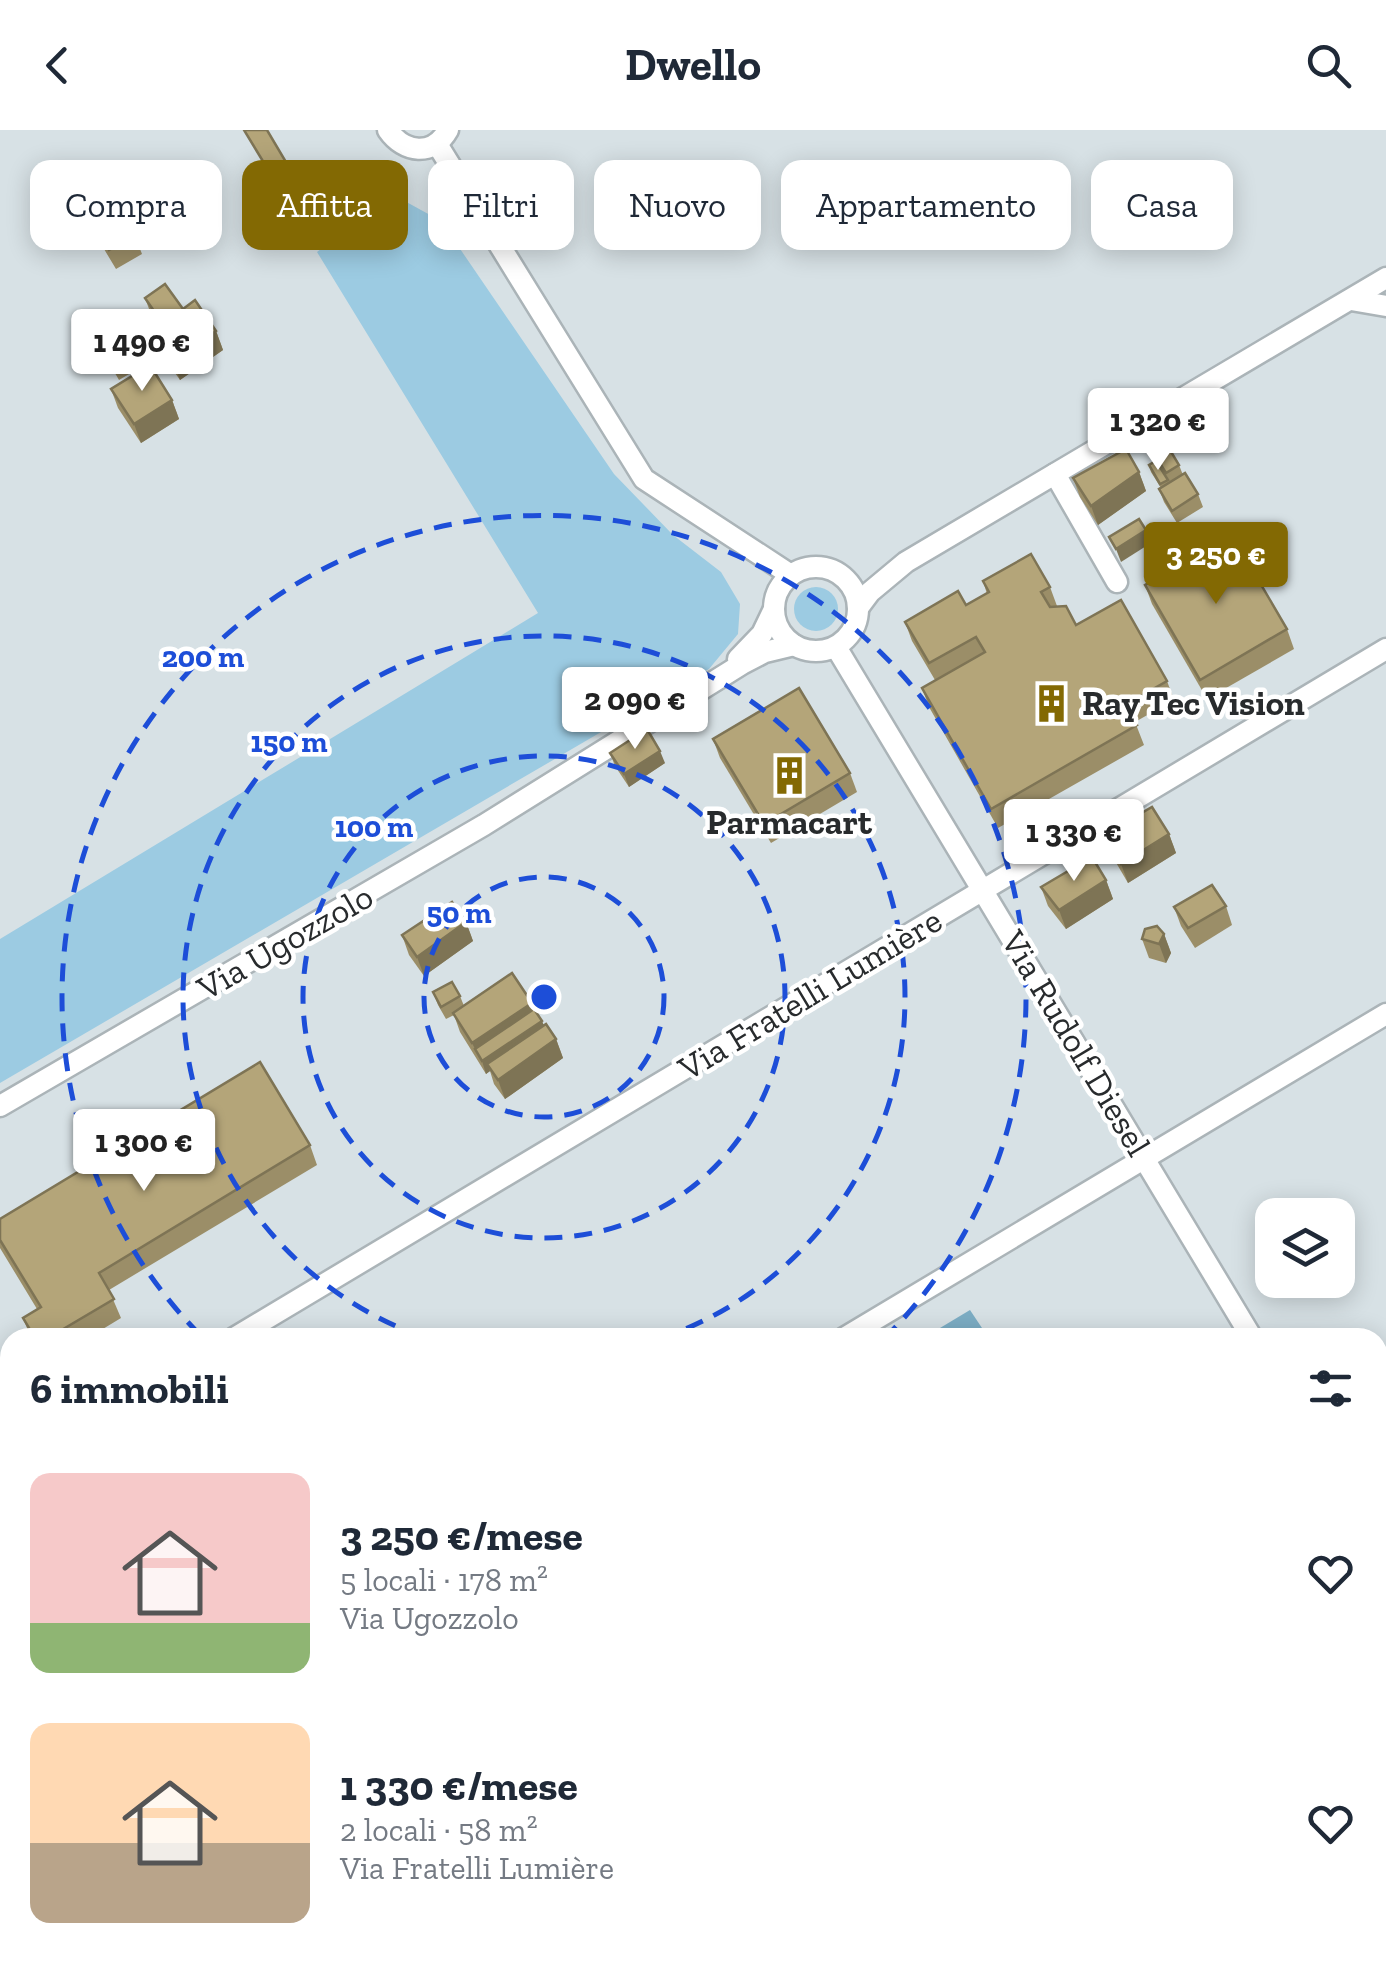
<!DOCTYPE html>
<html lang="it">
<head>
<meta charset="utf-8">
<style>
  :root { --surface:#fff; --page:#f6f6f7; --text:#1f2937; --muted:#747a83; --accent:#836903 }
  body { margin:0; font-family:"Zilla Slab",serif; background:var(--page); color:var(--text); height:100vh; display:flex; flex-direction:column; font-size:38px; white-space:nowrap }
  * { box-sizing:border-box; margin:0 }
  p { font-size:32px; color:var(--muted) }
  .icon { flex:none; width:55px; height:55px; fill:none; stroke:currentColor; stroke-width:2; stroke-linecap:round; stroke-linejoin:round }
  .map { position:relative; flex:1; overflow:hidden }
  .side { position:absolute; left:0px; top:1198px; width:1388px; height:642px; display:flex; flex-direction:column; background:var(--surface); border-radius:30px 30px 0 0; box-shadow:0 5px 25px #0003 }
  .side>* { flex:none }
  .top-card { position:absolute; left:30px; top:30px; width:1328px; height:90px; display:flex; gap:20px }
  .tools { position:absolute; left:1255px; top:1068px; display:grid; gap:20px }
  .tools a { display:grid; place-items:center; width:100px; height:100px; border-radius:20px; background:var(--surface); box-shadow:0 5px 25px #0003; font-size:50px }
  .price { position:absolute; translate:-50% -85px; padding:0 22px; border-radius:10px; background:#fff; color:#222; font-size:32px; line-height:65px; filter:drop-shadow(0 2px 5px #0008) }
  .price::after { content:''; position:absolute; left:50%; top:60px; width:30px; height:22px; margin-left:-15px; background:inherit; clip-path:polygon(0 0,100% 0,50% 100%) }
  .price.selected { background:var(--accent); color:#fff }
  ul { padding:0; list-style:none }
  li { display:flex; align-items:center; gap:30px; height:250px; padding:0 30px }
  li span { display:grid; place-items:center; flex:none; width:280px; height:200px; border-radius:20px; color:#555 }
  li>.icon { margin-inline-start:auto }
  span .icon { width:120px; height:120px; fill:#fffc; stroke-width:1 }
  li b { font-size:42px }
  h2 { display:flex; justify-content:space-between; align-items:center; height:120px; padding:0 30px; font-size:42px }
  .pill { padding:0 35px; border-radius:20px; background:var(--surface); box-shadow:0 5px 25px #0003; font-size:35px; line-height:90px }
  .pill.selected { background:var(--accent); color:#fff }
  header { display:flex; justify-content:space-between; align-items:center; height:130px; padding:0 30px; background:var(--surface); font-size:45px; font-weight:700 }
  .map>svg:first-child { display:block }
  .green { fill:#9ccbe2 }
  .water { fill:#7cadc4 }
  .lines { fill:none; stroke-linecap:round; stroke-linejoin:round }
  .minor-casing { stroke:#abb4b8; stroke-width:25 }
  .minor { stroke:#fff; stroke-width:20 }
  .wall { fill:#9b8e68 }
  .shaded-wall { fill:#7e7455 }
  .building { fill:#b4a579; stroke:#7e7455; stroke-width:2.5 }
  .ring { fill:none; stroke:#1d4ed8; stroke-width:5; stroke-dasharray:18 12 }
  .labels { text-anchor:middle; stroke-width:9; stroke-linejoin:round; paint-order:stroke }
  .poi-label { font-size:35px; font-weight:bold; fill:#282b2d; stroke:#fff; text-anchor:start }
  .street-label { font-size:35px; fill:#282b2d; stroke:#fff }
  .centre { fill:#1d4ed8; stroke:#fff; stroke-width:5 }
  .ring-label { font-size:30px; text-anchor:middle; font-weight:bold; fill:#1d4ed8; stroke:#fff; stroke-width:9; stroke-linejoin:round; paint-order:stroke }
</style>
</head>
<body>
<header><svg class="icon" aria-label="back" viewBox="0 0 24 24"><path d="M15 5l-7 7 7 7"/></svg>Dwello<svg class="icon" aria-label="search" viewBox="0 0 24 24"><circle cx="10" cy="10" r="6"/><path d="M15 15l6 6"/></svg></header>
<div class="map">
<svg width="1386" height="1839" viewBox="0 0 1386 1839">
  <rect width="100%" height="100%" fill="#d7e1e5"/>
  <g class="green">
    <path d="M401,69L441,91L614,344L673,405L721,442L740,474L738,504L709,539L0,953V809L538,483L317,122L359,90Z"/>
    <circle cx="816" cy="479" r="22"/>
  </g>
  <path class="water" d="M970,1180L988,1207H925Z"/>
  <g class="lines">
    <defs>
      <g id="minor">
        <path d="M388,0C404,23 433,27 448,0"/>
        <path d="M437,14L644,349L791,445"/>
        <path d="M1351,170L1386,176"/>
        <path d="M1055,344L1117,452"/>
        <circle cx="816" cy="479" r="42"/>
        <path d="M858,478L870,462L906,432L1386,148"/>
        <path d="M836,517L1252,1208"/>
        <path d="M738,529L762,504L774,479"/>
        <path d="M0,976L484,695L742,534L765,522L794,515"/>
        <path d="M234,1208L1386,519"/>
        <path d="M844,1208L1386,884"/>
        <path d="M0,1347L10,1341"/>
        <path d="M1378,1418L1386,1432"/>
      </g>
    </defs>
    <use href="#minor" class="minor-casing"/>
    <use href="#minor" class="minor"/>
  </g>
  <g class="wall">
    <path d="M244,0L328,103L331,109L314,119Z"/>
    <path d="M84,66L130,85L137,104L135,106L142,124L116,139L104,119L97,100L99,99L91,85Z"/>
    <path d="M145,168L183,179L216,201L223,220L180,250L159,220L152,201L158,197L152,187Z"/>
    <path d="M104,199L137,224L141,237L119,250L108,231L104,219L110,215Z"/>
    <path d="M111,259L172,270L179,289L141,313L118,278Z"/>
    <path d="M1145,309L1179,335L1183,345L1198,364L1203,377L1177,393L1164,372L1159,359L1161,358L1151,342L1149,335L1155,331Z"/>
    <path d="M1139,342L1146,361L1098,395L1080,367L1073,348Z"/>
    <path d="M983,451L1050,457L1057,476L1076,495L1167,551L1174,570L1135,592L1144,615L998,698L929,577L922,558L935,550L912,511L905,492L966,475L987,464Z"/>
    <path d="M1145,455L1287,499L1294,519L1207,569L1152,474Z"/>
    <path d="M713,609L850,643L857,662L771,713L720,628Z"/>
    <path d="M610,623L665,633L629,657L615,636Z"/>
    <path d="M1169,704L1176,723L1128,753L1111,724L1104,705Z"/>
    <path d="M1106,750L1113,769L1066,799L1048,776L1041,757Z"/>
    <path d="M1226,776L1232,795L1195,818L1181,796L1174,777Z"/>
    <path d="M466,792L473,811L424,846L409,825L402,805Z"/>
    <path d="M1164,804L1171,823L1166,833L1149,828L1142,809Z"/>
    <path d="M433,862L460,866L464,876L534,879L544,895L556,909L563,928L505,969L494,954L490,941L486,944L460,902L454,885L446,889L438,875Z"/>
    <path d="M310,1015L317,1035L109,1160L121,1188L88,1208H31L23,1188L37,1179L0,1118V1089Z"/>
    <path d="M845,1830H972L978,1839H850Z"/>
    <path d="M1129,1830H1292L1277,1839H1135Z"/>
  </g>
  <g class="shaded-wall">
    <path d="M216,201L223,220L180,250L173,231Z"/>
    <path d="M172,270L179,289L141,313L134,294Z"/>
    <path d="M1139,342L1146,361L1098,395L1091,376Z"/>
    <path d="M1146,400L1151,413L1121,432L1116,419Z"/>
    <path d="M660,621L665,633L629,657L624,644Z"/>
    <path d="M1169,704L1176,723L1128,753L1121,734Z"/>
    <path d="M1106,750L1113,769L1066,799L1059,780Z"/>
    <path d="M466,792L473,811L424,846L417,827Z"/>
    <path d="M1164,804L1171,823L1166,833L1159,814Z"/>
    <path d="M532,873L539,892L475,919L472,913Z"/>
    <path d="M542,891L547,904L487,934L490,941L486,944L482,931Z"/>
    <path d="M556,909L563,928L505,969L498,950Z"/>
    <path d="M703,1830H731L724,1839H696Z"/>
  </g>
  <g class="building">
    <path d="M244,0H267L328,103L312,112Z"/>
    <path d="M110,51L130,85L125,88L135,105L109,120L97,100L103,97L84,66Z"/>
    <path d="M165,154L183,179L195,170L216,201L173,231L152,201L163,194L145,168Z"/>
    <path d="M118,191L137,224L115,237L104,219L112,214L104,199Z"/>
    <path d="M150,235L172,270L134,294L111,259Z"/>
    <path d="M1158,300L1179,335L1166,343L1145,309Z"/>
    <path d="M1126,319L1139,342L1091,376L1073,348Z"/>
    <path d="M1156,331L1168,350L1160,354L1149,335Z"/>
    <path d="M1185,343L1198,364L1172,381L1159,359Z"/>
    <path d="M1139,389L1146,400L1116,419L1109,407Z"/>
    <path d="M1232,405L1287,499L1200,550L1145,455Z"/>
    <path d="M1031,424L1050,457L1041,462L1050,477L1066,476L1076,495L1121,470L1167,551L1125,575L1137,595L991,679L922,558L985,522L976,507L929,533L905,492L958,461L966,475L989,462L983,451Z"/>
    <path d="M799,558L850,643L764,694L713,609Z"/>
    <path d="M647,599L660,621L624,644L610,623Z"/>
    <path d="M1152,677L1169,704L1121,734L1104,705Z"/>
    <path d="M1092,727L1106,750L1059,780L1041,757Z"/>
    <path d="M1212,755L1226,776L1188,798L1174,777Z"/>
    <path d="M452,772L466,792L417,827L402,805Z"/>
    <path d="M1157,796L1164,804L1159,814L1142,809L1145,799Z"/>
    <path d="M512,843L532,873L472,913L453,883Z"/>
    <path d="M452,852L460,866L441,877L433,862Z"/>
    <path d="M534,879L542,891L482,931L475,919Z"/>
    <path d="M546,894L556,909L498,950L487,934Z"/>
    <path d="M260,932L310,1015L99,1143L114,1169L48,1208H35L23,1188L41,1177L0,1110V1089Z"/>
    <path d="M542,1830H612L614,1839H544Z"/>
    <path d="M616,1830H644L649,1839H619Z"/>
    <path d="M677,1830H703L696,1839H680Z"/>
    <path d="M850,1830H972L978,1839H855Z"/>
    <path d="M1134,1830H1253L1237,1839H1139Z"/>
  </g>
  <g class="ring">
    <circle cx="544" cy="867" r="120"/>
    <circle cx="544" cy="867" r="241"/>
    <path d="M423 1207A361 361 0 1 1 665 1207"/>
    <path d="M200 1205A482 482 0 1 1 888 1205"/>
  </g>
  <defs>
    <symbol id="building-bare" viewBox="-9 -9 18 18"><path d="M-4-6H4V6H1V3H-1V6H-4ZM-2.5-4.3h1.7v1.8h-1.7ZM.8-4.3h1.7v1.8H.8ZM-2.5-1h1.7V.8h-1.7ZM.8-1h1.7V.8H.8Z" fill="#836903" stroke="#fff" stroke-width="2.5" paint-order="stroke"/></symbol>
  </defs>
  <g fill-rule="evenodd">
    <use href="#building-bare" x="1024" y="546" width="55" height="55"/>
    <use href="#building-bare" x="762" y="618" width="55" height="55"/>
  </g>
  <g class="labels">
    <g class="poi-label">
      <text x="1082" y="585">Ray Tec Vision</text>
      <text x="789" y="704" text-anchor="middle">Parmacart</text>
    </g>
    <g class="street-label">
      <text transform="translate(285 812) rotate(-30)" y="12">Via Ugozzolo</text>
      <text transform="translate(810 864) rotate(-31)" y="12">Via Fratelli Lumière</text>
      <text transform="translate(1076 913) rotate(59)" y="12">Via Rudolf Diesel</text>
    </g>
  </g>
  <circle cx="544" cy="867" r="15" class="centre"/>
  <g class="ring-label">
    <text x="203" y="537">200 m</text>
    <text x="289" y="622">150 m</text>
    <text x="374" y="707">100 m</text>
    <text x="459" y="793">50 m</text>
  </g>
</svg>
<div class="tools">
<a><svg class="icon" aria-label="layers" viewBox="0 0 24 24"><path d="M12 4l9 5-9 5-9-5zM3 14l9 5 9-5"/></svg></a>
</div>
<b class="price" style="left:142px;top:264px">1 490 €</b>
<b class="price" style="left:1158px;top:343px">1 320 €</b>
<b class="price selected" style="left:1216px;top:477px">3 250 €</b>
<b class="price" style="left:635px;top:622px">2 090 €</b>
<b class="price" style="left:1074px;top:754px">1 330 €</b>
<b class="price" style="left:144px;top:1064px">1 300 €</b>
<div class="top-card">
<a class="pill">Compra</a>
<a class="pill selected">Affitta</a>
<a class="pill">Filtri</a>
<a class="pill">Nuovo</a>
<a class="pill">Appartamento</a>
<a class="pill">Casa</a>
</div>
<section class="side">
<h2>6 immobili<svg class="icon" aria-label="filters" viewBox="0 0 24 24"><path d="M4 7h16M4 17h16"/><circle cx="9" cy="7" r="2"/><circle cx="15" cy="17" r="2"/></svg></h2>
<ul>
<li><span style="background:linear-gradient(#f6c9c9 75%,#8fb573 0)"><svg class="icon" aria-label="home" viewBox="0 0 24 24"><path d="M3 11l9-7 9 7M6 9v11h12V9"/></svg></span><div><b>3 250 €/mese</b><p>5 locali · 178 m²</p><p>Via Ugozzolo</p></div><svg class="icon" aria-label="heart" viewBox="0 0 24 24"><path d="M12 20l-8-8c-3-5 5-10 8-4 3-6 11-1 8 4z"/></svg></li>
<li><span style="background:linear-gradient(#ffd9b3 60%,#b9a48a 0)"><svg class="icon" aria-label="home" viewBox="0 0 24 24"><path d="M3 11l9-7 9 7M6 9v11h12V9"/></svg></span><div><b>1 330 €/mese</b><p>2 locali · 58 m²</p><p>Via Fratelli Lumière</p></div><svg class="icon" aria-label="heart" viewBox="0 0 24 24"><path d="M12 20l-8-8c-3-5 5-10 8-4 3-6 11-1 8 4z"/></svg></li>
</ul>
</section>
</div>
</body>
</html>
